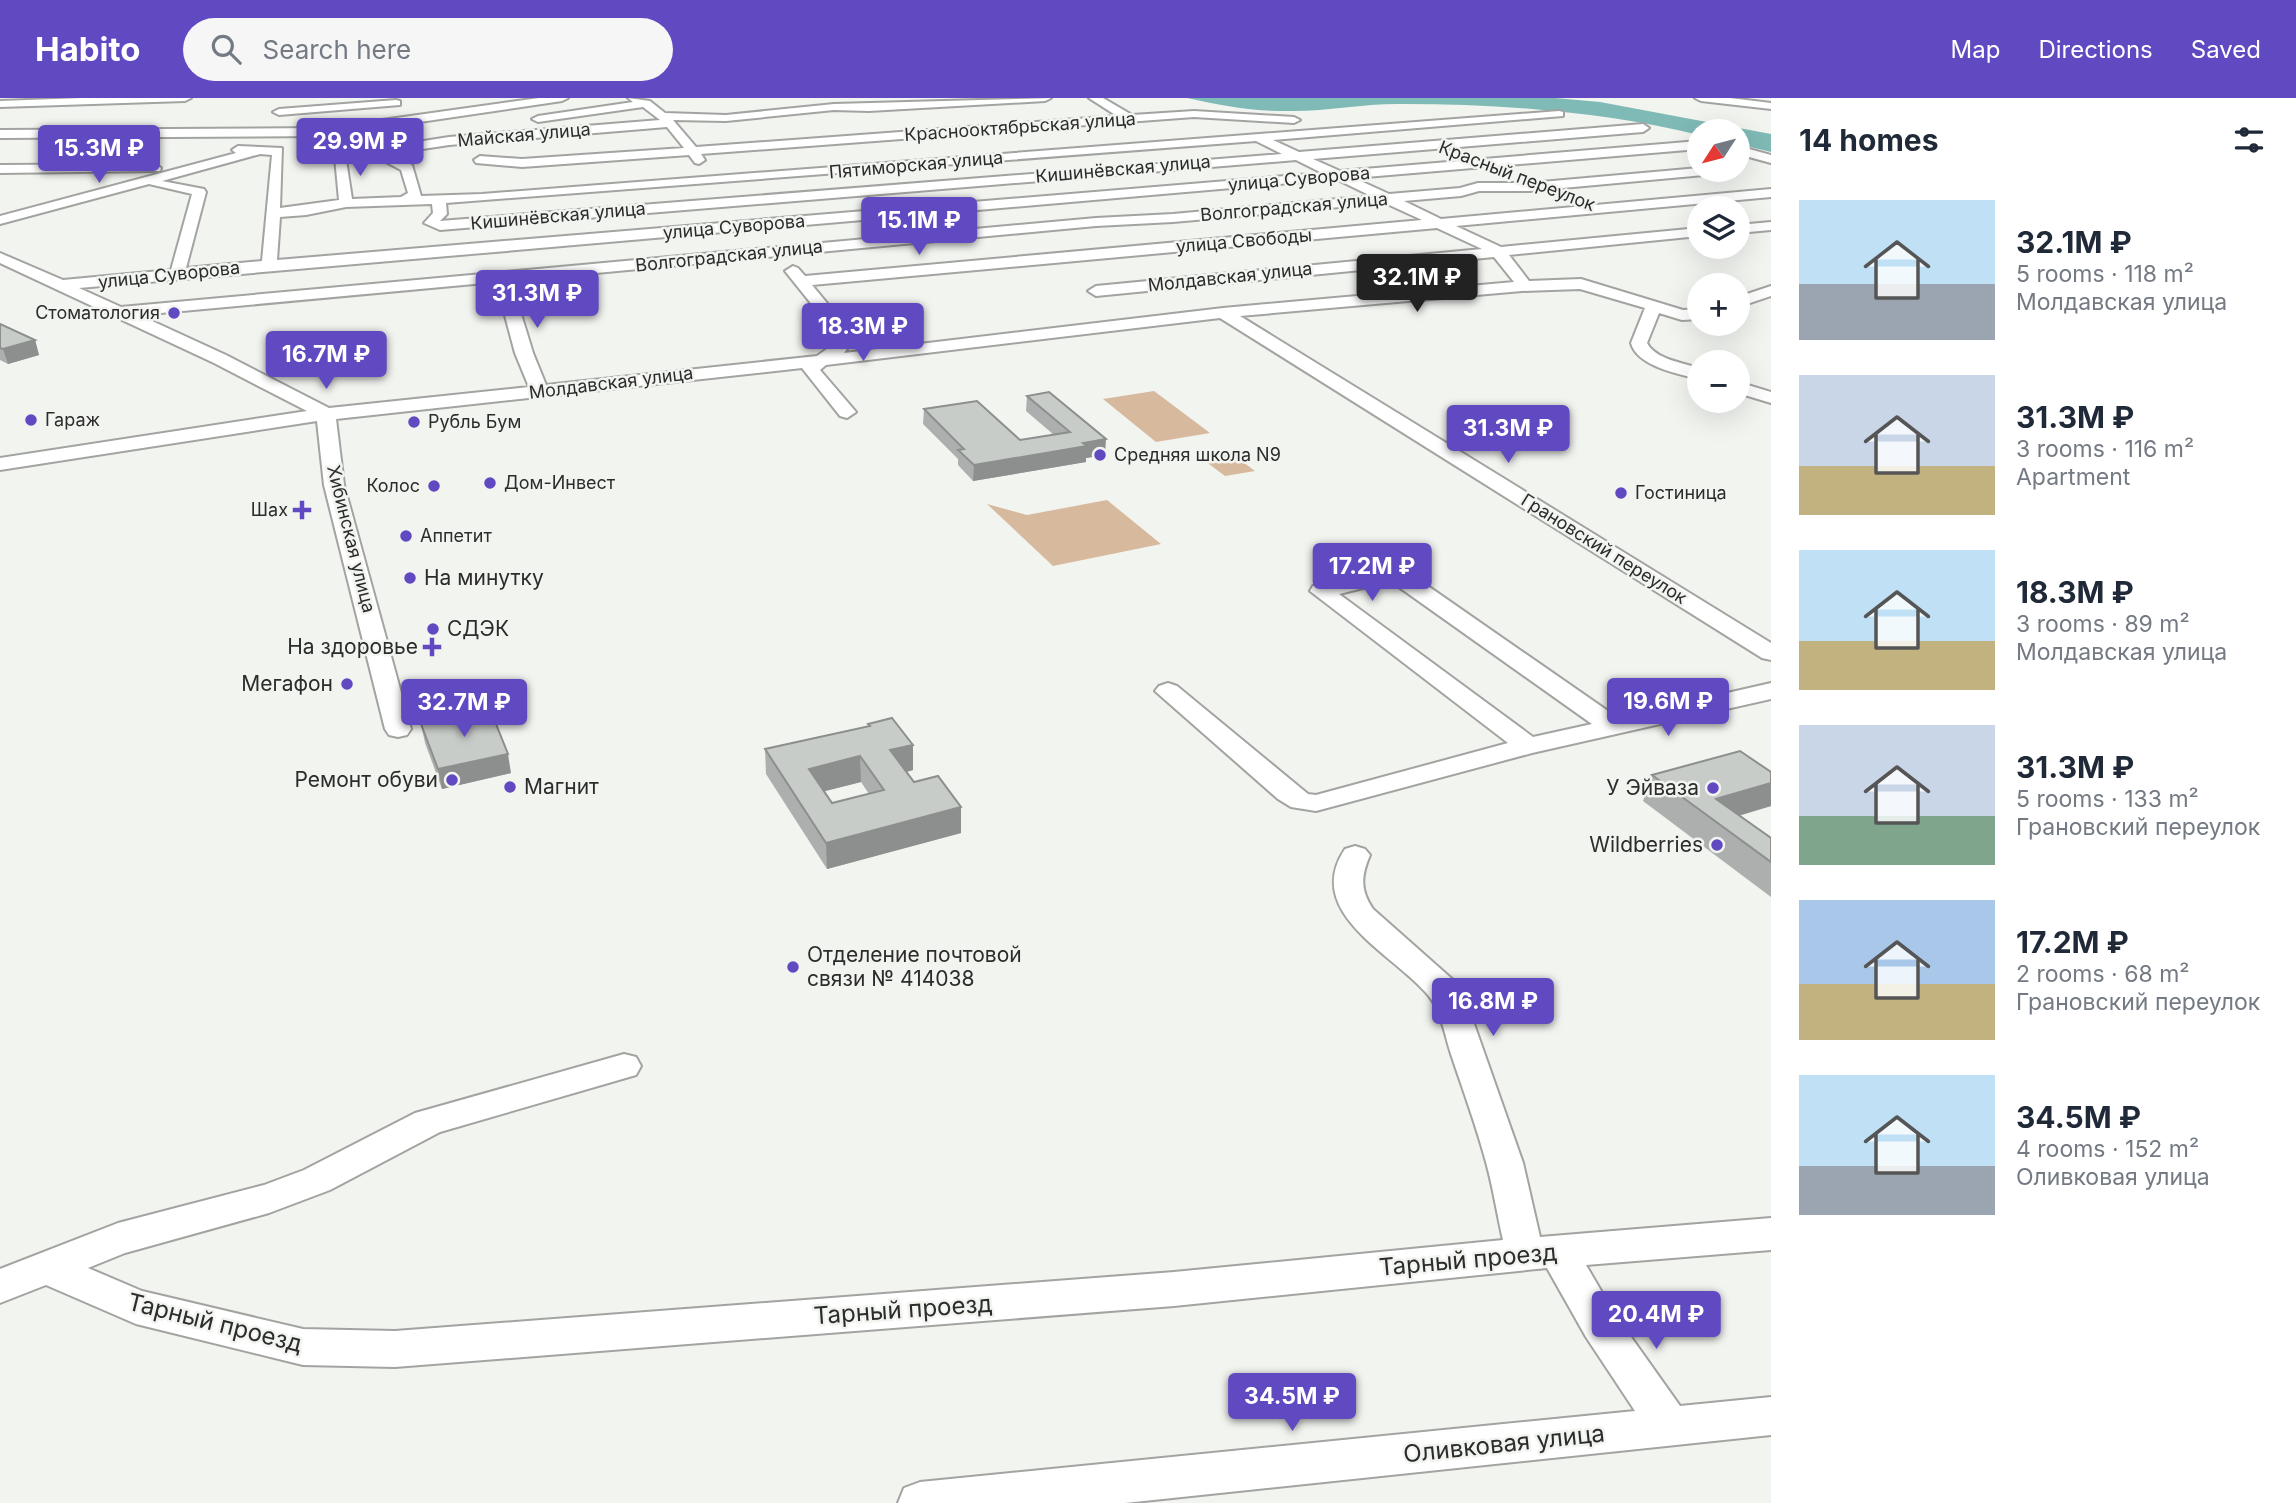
<!DOCTYPE html>
<html lang="en">
<head>
<meta charset="utf-8">
<style>
  :root { --surface:#fff; --page:#f6f6f7; --text:#1f2937; --muted:#747a83; --accent:#6049c1 }
  body { margin:0; font-family:Inter,sans-serif; background:var(--page); color:var(--text); height:100vh; display:flex; flex-direction:column; font-size:26px; white-space:nowrap }
  * { box-sizing:border-box; margin:0 }
  p { font-size:23px; color:var(--muted) }
  .icon { flex:none; width:38px; height:38px; fill:none; stroke:currentColor; stroke-width:2; stroke-linecap:round; stroke-linejoin:round }
  .map { position:relative; flex:1; overflow:hidden }
  .drawer { display:flex; flex-direction:column; background:var(--surface); width:525px }
  .drawer>* { flex:none }
  .needle { width:46px; rotate:234deg }
  .buttons { position:absolute; left:1687px; top:21px; display:grid; gap:14px }
  .buttons a { display:grid; place-items:center; width:63px; height:63px; border-radius:50%; background:var(--surface); box-shadow:0 7px 28px #0002; font-size:35px }
  .price { position:absolute; translate:-50% -60px; padding:0 16px; border-radius:7px; background:var(--accent); color:#fff; font-size:23px; line-height:46px; filter:drop-shadow(0 2px 4px #0008) }
  .price::after { content:''; position:absolute; left:50%; top:42px; width:21px; height:16px; margin-left:-10px; background:inherit; clip-path:polygon(0 0,100% 0,50% 100%) }
  .price.current { background:#222; color:#fff }
  ul { padding:0; list-style:none }
  li { display:flex; align-items:center; gap:21px; height:175px; padding:0 28px }
  li span { display:grid; place-items:center; flex:none; width:196px; height:140px; border-radius:0px; color:#555 }
  li>.icon { margin-inline-start:auto }
  span .icon { width:84px; height:84px; fill:#fffc; stroke-width:1 }
  li b { font-size:30px }
  h2 { display:flex; justify-content:space-between; align-items:center; height:84px; padding:0 28px; font-size:30px }
  header { display:flex; align-items:center; gap:42px; box-sizing:border-box; height:98px; padding:0 35px; background:var(--accent); color:#fff }
  header strong { font-size:33px }
  nav { display:flex; gap:38px; margin-inline-start:auto; font-size:24px }
  .search { width:490px; height:63px; background:var(--page); display:flex; align-items:center; gap:18px; box-sizing:border-box; padding:0 24px; border-radius:38px; color:var(--muted); font-size:26px }
  main { display:flex; flex:1; min-height:0 }
  .map>svg:first-child { display:block }
  .green { fill:#d7b99e }
  .water { fill:#7fbab6 }
  .lines { fill:none; stroke-linecap:round; stroke-linejoin:round }
  .minor-casing { stroke:#a3a4a1; stroke-width:4 }
  .minor { fill:#fff; fill-rule:evenodd }
  .wall { fill:#acafad; fill-rule:evenodd }
  .shaded-wall { fill:#8c8f8d }
  .building { fill:#c8ccc9; stroke:#8c8f8d; stroke-width:2; fill-rule:evenodd }
  .poi-dot { fill:#6049c1; stroke:#f2f4f0; stroke-width:2.5 }
  .labels { text-anchor:middle; stroke-width:5; stroke-linejoin:round; paint-order:stroke }
  .far-street-label { font-size:18px; fill:#2b2c2b; stroke:#f2f4f0 }
  .far-poi-label { font-size:18px; fill:#2b2c2b; stroke:#f2f4f0; text-anchor:start }
  .poi-label { font-size:21px; fill:#2b2c2b; stroke:#f2f4f0; text-anchor:end }
  .near-street-label { font-size:24px; fill:#2b2c2b; stroke:#f2f4f0 }
</style>
</head>
<body>
<header>
<strong>Habito</strong>
<div class="search"><svg class="icon" aria-label="search" viewBox="0 0 24 24"><circle cx="10" cy="10" r="6"/><path d="M15 15l6 6"/></svg>Search here</div>
<nav><a>Map</a><a>Directions</a><a>Saved</a></nav>
</header>
<main>
<div class="map">
<svg width="1771" height="1405" viewBox="0 0 1771 1405">
  <rect width="100%" height="100%" fill="#f2f4f0"/>
  <g class="green">
    <path d="M1154,293L1210,335L1156,344L1103,301Z"/>
    <path d="M1227,352L1255,373L1225,378L1197,357Z"/>
    <path d="M1107,402L1161,446L1053,468L987,406L1027,417Z"/>
  </g>
  <path class="water" d="M1187,0H1555L1600,4L1771,36V54L1738,46V33H1699V37C1603,14 1503,6 1404,6C1367,5 1330,13 1293,13C1257,14 1222,8 1187,0Z"/>
  <g class="lines">
    <defs>
      <g id="minor">
        <path d="M82,0H191L185,3L0,9V3Z"/>
        <path d="M539,0H568L562,3L325,38L0,40V32L325,30Z"/>
        <path d="M628,0L650,3L665,15L726,17L834,6L1051,0L1045,3L869,13L834,12L726,23L673,22L696,49L1117,18L1089,0H1103L1132,17L1194,13L1294,19L1300,22L1294,25L1194,19L701,56L705,62L699,66L695,65L689,57L522,69L476,65L474,62L480,58L522,61L684,50L667,29L449,47L390,56L412,67L421,98L482,96L1559,13L1563,14V18L1273,42L1299,54L1643,26L1649,30L1643,34L1313,61L1340,73L1699,43V51L1354,80L1389,96L1460,90L1478,85H1530L1699,70V72H1721L1715,76L1530,93H1479L1461,98L1404,103L1441,121L1771,91V99L1456,128L1501,149L1699,130V138L1509,157L1529,183L1581,181L1683,212L1699,211V221L1682,222L1659,215L1647,245C1655,261 1683,265 1699,270V281C1678,276 1637,268 1631,245L1645,210L1580,191L1522,193L1240,218L1771,545V562L1762,560L1220,220L826,267L820,272L856,314L847,320L840,318L802,270L336,321L344,387L411,631L407,637L398,639L389,637L385,631L324,387L317,323L0,372V360L307,313L214,265L0,165V155L63,182L171,172L192,96L149,86L0,126V118L236,55L232,52L238,48L282,50L280,110L339,102L334,49L377,41L383,45L375,49L379,50L449,39L660,22L643,9L538,24L532,21L538,18L633,4ZM1256,43L1282,56L440,123L447,116L446,105ZM368,50L369,55L401,72L408,95L401,99L352,101L345,55ZM260,56L272,57L262,163L186,170L206,94L204,91L162,83ZM1296,62L1322,75L277,162L280,119L306,117L346,109L432,106L433,115L424,125L440,132ZM1336,81L1371,98L1173,116L1096,120L121,209L79,190ZM1385,105L1422,122L805,178L798,170L793,168L785,173L838,239L835,245L817,258L546,287L533,255L511,183L1096,128L1173,124ZM1437,130L1482,151L1096,188L1088,193L1096,198L1494,159L1514,184L1223,210L844,255L855,239L812,187ZM496,184L515,255L529,289L329,310L226,257L139,217Z"/>
        <path d="M1695,0H1730L1771,5V11L1701,3Z"/>
        <path d="M396,2L400,3V7L279,17L273,14L279,11Z"/>
        <path d="M1738,48L1771,57V65L1738,56Z"/>
        <path d="M155,66L161,70L160,73L0,75V67Z"/>
        <path d="M1771,124V132L1738,135V127Z"/>
        <path d="M1771,188V198L1738,209V199Z"/>
        <path d="M1738,284L1771,294V305L1738,295Z"/>
        <path d="M1389,470L1412,477L1618,620L1771,585V601L1532,655L1316,713L1291,709L1278,701L1155,593L1159,588L1168,585L1177,588L1308,696L1316,697L1508,645L1310,493L1313,488ZM1388,484L1396,487L1592,626L1533,639L1339,496Z"/>
        <path d="M1355,748L1365,751L1370,757C1361,778 1360,792 1373,811L1452,881L1466,903L1523,1065L1540,1139L1771,1120V1152L1586,1167L1614,1215L1680,1308L1771,1299V1337L1125,1405H898L904,1390L920,1384L1635,1313L1586,1239L1547,1170L1174,1208L395,1269L303,1267L136,1226L46,1187L0,1205V1171L118,1125L264,1087L304,1072L415,1015L624,956L636,959L641,968L636,977L440,1034L330,1092L269,1115L125,1155L88,1170L142,1193L303,1231L395,1233L1174,1174L1503,1142C1497,1116 1493,1089 1486,1064C1476,1027 1463,992 1451,956C1445,938 1441,912 1428,897C1394,856 1302,815 1345,751Z"/>
      </g>
    </defs>
    <use href="#minor" class="minor-casing"/>
    <use href="#minor" class="minor"/>
  </g>
  <g class="wall">
    <path d="M0,226L35,242L39,257L8,266L0,262Z"/>
    <path d="M1027,298L1105,357L1086,360V364L973,383L958,367V361L923,326L924,311L1020,342L1054,337L1026,313Z"/>
    <path d="M421,626L511,675L442,691L425,645Z"/>
    <path d="M868,626L913,672L907,674L914,684L961,709V735L827,771L766,676L765,651L868,629ZM861,684L869,696L832,705L824,693Z"/>
    <path d="M1771,674V708L1739,718L1771,740V799L1643,703L1652,677Z"/>
  </g>
  <g class="shaded-wall">
    <path d="M35,242L39,257L8,266L3,251Z"/>
    <path d="M1106,341L1105,357L1086,360V364L973,383L974,367Z"/>
    <path d="M913,647V672L890,678V652Z"/>
    <path d="M508,656L511,675L442,691L438,671Z"/>
    <path d="M860,658L861,684L810,697L809,671Z"/>
    <path d="M1771,685V708L1716,724V701Z"/>
    <path d="M961,709V735L827,771L826,745Z"/>
  </g>
  <g class="building">
    <path d="M0,226L35,242L3,251L0,250Z"/>
    <path d="M1049,294L1106,341L1083,345L1087,348L974,367L958,352L964,351L924,311L977,303L1020,342L1070,334L1027,298Z"/>
    <path d="M490,611L508,656L438,671L421,626Z"/>
    <path d="M892,620L913,647L890,652L914,684L938,678L961,709L826,745L765,651L870,628L868,626ZM860,658L884,692L832,705L809,671Z"/>
    <path d="M1740,653L1771,674V685L1716,701L1771,740V764L1652,677Z"/>
  </g>
  <g class="poi-dot">
    <circle cx="174" cy="215" r="7"/>
    <circle cx="31" cy="322" r="7"/>
    <circle cx="414" cy="324" r="7"/>
    <circle cx="1100" cy="357" r="7"/>
    <circle cx="490" cy="385" r="7"/>
    <circle cx="434" cy="388" r="7"/>
    <circle cx="1621" cy="395" r="7"/>
    <path d="M298.5 401.5h7v7h7v7h-7v7h-7v-7h-7v-7h7z"/>
    <circle cx="406" cy="438" r="7"/>
    <circle cx="410" cy="480" r="7"/>
    <circle cx="433" cy="531" r="7"/>
    <path d="M428.5 538.5h7v7h7v7h-7v7h-7v-7h-7v-7h7z"/>
    <circle cx="347" cy="586" r="7"/>
    <circle cx="452" cy="682" r="7"/>
    <circle cx="510" cy="689" r="7"/>
    <circle cx="1713" cy="690" r="7"/>
    <circle cx="1717" cy="747" r="7"/>
    <circle cx="793" cy="869" r="7"/>
  </g>
  <g class="labels">
    <g class="far-street-label">
      <text transform="translate(1020 29) rotate(-4)" y="6">Краснооктябрьская улица</text>
      <text transform="translate(524 37) rotate(-5)" y="6">Майская улица</text>
      <text transform="translate(916 67) rotate(-5)" y="6">Пятиморская улица</text>
      <text transform="translate(1123 71) rotate(-5)" y="6">Кишинёвская улица</text>
      <text transform="translate(1517 78) rotate(21)" y="6">Красный переулок</text>
      <text transform="translate(1299 81) rotate(-5)" y="6">улица Суворова</text>
      <text transform="translate(1294 109) rotate(-5)" y="6">Волгоградская улица</text>
      <text transform="translate(558 118) rotate(-5)" y="6">Кишинёвская улица</text>
      <text transform="translate(734 129) rotate(-5)" y="6">улица Суворова</text>
      <text transform="translate(1244 143) rotate(-5)" y="6">улица Свободы</text>
      <text transform="translate(729 158) rotate(-6)" y="6">Волгоградская улица</text>
      <text transform="translate(169 177) rotate(-6)" y="6">улица Суворова</text>
      <text transform="translate(1230 179) rotate(-6)" y="6">Молдавская улица</text>
      <text transform="translate(611 285) rotate(-7)" y="6">Молдавская улица</text>
      <text transform="translate(351 441) rotate(76)" y="6">Хибинская улица</text>
      <text transform="translate(1604 451) rotate(32)" y="6">Грановский переулок</text>
    </g>
    <g class="far-poi-label">
      <text x="160" y="221" text-anchor="end">Стоматология</text>
      <text x="45" y="328">Гараж</text>
      <text x="428" y="330">Рубль Бум</text>
      <text x="1114" y="363">Средняя школа N9</text>
      <text x="504" y="391">Дом-Инвест</text>
      <text x="420" y="394" text-anchor="end">Колос</text>
      <text x="1635" y="401">Гостиница</text>
      <text x="288" y="418" text-anchor="end">Шах</text>
      <text x="420" y="444">Аппетит</text>
    </g>
    <g class="poi-label">
      <text x="424" y="487" text-anchor="start">На минутку</text>
      <text x="447" y="538" text-anchor="start">СДЭК</text>
      <text x="418" y="556">На здоровье</text>
      <text x="333" y="593">Мегафон</text>
      <text x="438" y="689">Ремонт обуви</text>
      <text x="524" y="696" text-anchor="start">Магнит</text>
      <text x="1699" y="697">У Эйваза</text>
      <text x="1703" y="754">Wildberries</text>
      <text x="807" y="864" text-anchor="start">Отделение почтовой<tspan x="807" dy="24">связи № 414038</tspan></text>
    </g>
    <g class="near-street-label">
      <text transform="translate(1468 1162) rotate(-5)" y="8">Тарный проезд</text>
      <text transform="translate(903 1212) rotate(-4)" y="8">Тарный проезд</text>
      <text transform="translate(215 1225) rotate(14)" y="8">Тарный проезд</text>
      <text transform="translate(1504 1346) rotate(-6)" y="8">Оливковая улица</text>
    </g>
  </g>
</svg>
<div class="buttons">
<a><svg class="needle" viewBox="-14 -14 28 28"><path d="M0-13l5 13h-10z" fill="#e53935"/><path d="M0 13l5-13h-10z" fill="#747a83"/></svg></a>
<a><svg class="icon" aria-label="layers" viewBox="0 0 24 24"><path d="M12 4l9 5-9 5-9-5zM3 14l9 5 9-5"/></svg></a>
<a>+</a>
<a>−</a>
</div>
<b class="price" style="left:360px;top:80px">29.9M ₽</b>
<b class="price" style="left:99px;top:87px">15.3M ₽</b>
<b class="price" style="left:919px;top:159px">15.1M ₽</b>
<b class="price current" style="left:1417px;top:216px">32.1M ₽</b>
<b class="price" style="left:537px;top:232px">31.3M ₽</b>
<b class="price" style="left:863px;top:265px">18.3M ₽</b>
<b class="price" style="left:326px;top:293px">16.7M ₽</b>
<b class="price" style="left:1508px;top:367px">31.3M ₽</b>
<b class="price" style="left:1372px;top:505px">17.2M ₽</b>
<b class="price" style="left:1668px;top:640px">19.6M ₽</b>
<b class="price" style="left:464px;top:641px">32.7M ₽</b>
<b class="price" style="left:1493px;top:940px">16.8M ₽</b>
<b class="price" style="left:1656px;top:1253px">20.4M ₽</b>
<b class="price" style="left:1292px;top:1335px">34.5M ₽</b>
</div>
<section class="drawer">
<h2>14 homes<svg class="icon" aria-label="filters" viewBox="0 0 24 24"><path d="M4 7h16M4 17h16"/><circle cx="9" cy="7" r="2"/><circle cx="15" cy="17" r="2"/></svg></h2>
<ul>
<li><span style="background:linear-gradient(#bfe0f5 60%,#9aa5b1 0)"><svg class="icon" aria-label="home" viewBox="0 0 24 24"><path d="M3 11l9-7 9 7M6 9v11h12V9"/></svg></span><div><b>32.1M ₽</b><p>5 rooms · 118 m²</p><p>Молдавская улица</p></div></li>
<li><span style="background:linear-gradient(#c9d6e8 65%,#c2b280 0)"><svg class="icon" aria-label="home" viewBox="0 0 24 24"><path d="M3 11l9-7 9 7M6 9v11h12V9"/></svg></span><div><b>31.3M ₽</b><p>3 rooms · 116 m²</p><p>Apartment</p></div></li>
<li><span style="background:linear-gradient(#bfe0f5 65%,#c2b280 0)"><svg class="icon" aria-label="home" viewBox="0 0 24 24"><path d="M3 11l9-7 9 7M6 9v11h12V9"/></svg></span><div><b>18.3M ₽</b><p>3 rooms · 89 m²</p><p>Молдавская улица</p></div></li>
<li><span style="background:linear-gradient(#c9d6e8 65%,#7fa58c 0)"><svg class="icon" aria-label="home" viewBox="0 0 24 24"><path d="M3 11l9-7 9 7M6 9v11h12V9"/></svg></span><div><b>31.3M ₽</b><p>5 rooms · 133 m²</p><p>Грановский переулок</p></div></li>
<li><span style="background:linear-gradient(#a9c7e8 60%,#c2b280 0)"><svg class="icon" aria-label="home" viewBox="0 0 24 24"><path d="M3 11l9-7 9 7M6 9v11h12V9"/></svg></span><div><b>17.2M ₽</b><p>2 rooms · 68 m²</p><p>Грановский переулок</p></div></li>
<li><span style="background:linear-gradient(#bfe0f5 65%,#9aa5b1 0)"><svg class="icon" aria-label="home" viewBox="0 0 24 24"><path d="M3 11l9-7 9 7M6 9v11h12V9"/></svg></span><div><b>34.5M ₽</b><p>4 rooms · 152 m²</p><p>Оливковая улица</p></div></li>
</ul>
</section>
</main>
</body>
</html>
